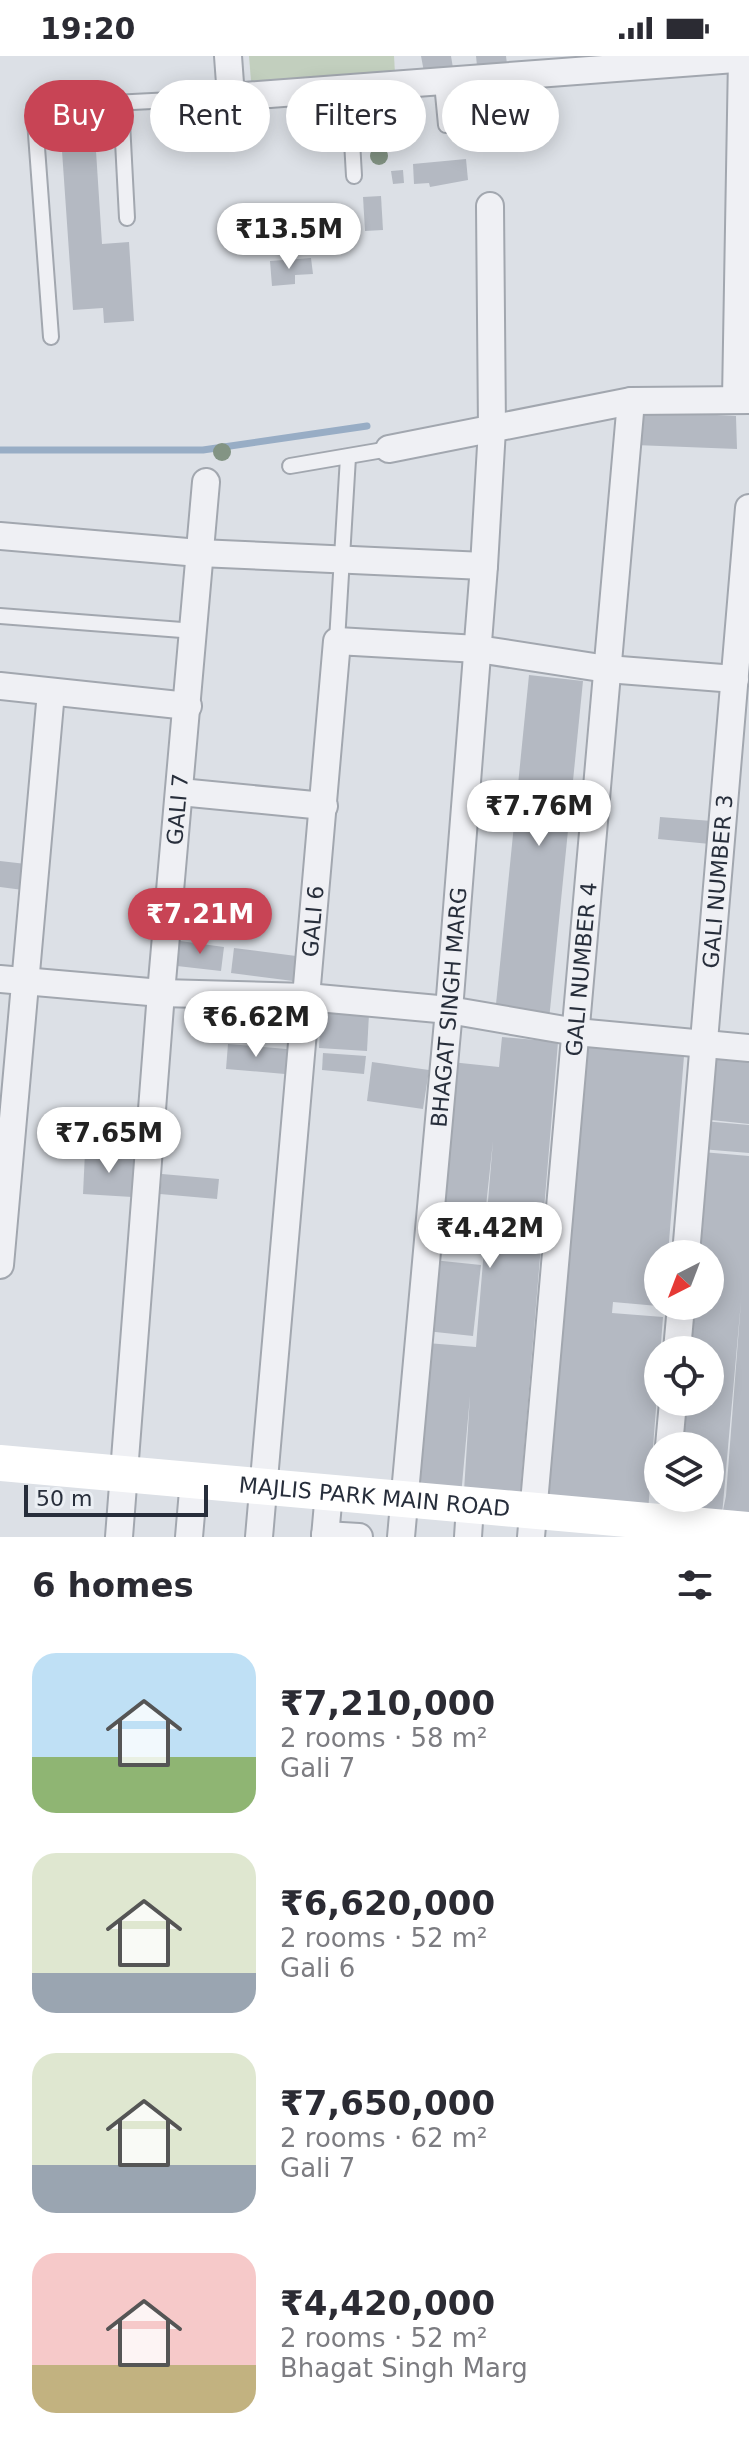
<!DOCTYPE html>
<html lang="en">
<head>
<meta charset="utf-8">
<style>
  :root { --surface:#fff; --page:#f7f7f7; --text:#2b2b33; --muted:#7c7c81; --accent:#c84455 }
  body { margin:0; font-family:"DejaVu Sans",sans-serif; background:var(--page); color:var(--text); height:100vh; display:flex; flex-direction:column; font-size:30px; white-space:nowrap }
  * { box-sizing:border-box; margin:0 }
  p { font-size:26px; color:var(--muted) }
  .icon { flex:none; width:44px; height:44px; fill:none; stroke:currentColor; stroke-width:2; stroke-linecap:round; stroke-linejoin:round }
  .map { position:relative; height:1481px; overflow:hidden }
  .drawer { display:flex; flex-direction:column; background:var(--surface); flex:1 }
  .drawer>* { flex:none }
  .banner { position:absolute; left:24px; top:24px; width:702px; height:72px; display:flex; gap:16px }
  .needle { width:52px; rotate:222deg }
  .controls { position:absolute; left:644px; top:1184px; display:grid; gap:16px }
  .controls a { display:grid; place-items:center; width:80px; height:80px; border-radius:50%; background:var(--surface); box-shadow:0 4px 20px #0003; font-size:40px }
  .scale { position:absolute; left:24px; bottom:20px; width:184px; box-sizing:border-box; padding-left:8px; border:4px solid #272e3b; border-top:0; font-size:22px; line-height:28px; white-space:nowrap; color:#272e3b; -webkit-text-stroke:6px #ebeff4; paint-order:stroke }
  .price { position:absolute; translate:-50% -68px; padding:0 18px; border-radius:28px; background:#fff; color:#222; font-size:26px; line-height:52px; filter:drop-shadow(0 2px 4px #0008) }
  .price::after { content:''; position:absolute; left:50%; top:48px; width:24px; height:18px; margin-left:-12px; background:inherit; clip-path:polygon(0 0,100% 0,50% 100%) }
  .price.current { background:var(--accent); color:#fff }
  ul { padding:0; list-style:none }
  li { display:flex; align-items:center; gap:24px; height:200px; padding:0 32px }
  li span { display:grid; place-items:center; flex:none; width:224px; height:160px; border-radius:24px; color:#555 }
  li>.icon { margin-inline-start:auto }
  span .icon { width:96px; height:96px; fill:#fffc; stroke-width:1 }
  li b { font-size:34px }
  h2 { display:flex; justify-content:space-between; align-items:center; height:96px; padding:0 32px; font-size:34px }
  .chip { padding:0 28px; border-radius:36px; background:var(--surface); box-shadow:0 4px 20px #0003; font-size:28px; line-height:72px }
  .chip.current { background:var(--accent); color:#fff }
  .status { display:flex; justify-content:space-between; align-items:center; height:56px; padding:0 40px; background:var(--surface); direction:ltr }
  .status svg { height:22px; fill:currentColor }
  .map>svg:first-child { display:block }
  .green { fill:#c2cfbe }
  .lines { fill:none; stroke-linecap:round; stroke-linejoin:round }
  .stream { stroke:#98adc5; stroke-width:7 }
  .building { fill:#b4b9c2; fill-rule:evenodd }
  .lane-casing { stroke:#a2a7af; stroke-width:18 }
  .street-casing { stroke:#a2a7af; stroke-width:30 }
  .lane { stroke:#eff0f4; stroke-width:14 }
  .street { stroke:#eff0f4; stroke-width:26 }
  .secondary { stroke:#fff; stroke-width:36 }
  .tree { fill:#839484 }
  .labels { text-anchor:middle; stroke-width:7; stroke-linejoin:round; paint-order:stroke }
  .street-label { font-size:22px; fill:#272e3b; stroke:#ebeff4 }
</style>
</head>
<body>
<div class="status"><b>19:20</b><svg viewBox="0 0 49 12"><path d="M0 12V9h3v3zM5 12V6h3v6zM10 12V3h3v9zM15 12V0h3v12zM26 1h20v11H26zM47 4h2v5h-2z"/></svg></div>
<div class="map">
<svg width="749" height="1481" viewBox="0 0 749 1481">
  <rect width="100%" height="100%" fill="#dce0e6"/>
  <path class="green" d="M249,0H394L395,17L251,25Z"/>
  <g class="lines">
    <path class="stream" d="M0,394H203L367,370"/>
  </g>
  <g class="building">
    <path d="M421,0H451L453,12L424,16Z"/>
    <path d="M476,0H506L507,8L477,10Z"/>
    <path d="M380,48L382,82L364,83L355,50Z"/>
    <path d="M94,64L102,188L129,186L134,265L104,267L103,252L73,254L60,66Z"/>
    <path d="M230,71L231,85L205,87L204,72Z"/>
    <path d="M466,103L468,124L430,131L429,127L414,128L413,108Z"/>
    <path d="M403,114L404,127L393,128L391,115Z"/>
    <path d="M381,140L383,174L365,175L363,141Z"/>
    <path d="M311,202L313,218L295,219V228L272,230L270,205Z"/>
    <path d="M638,355L736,360L737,393L635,389Z"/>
    <path d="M529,619L583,625L549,964L495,958Z"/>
    <path d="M660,761L712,765L710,788L658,783Z"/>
    <path d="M0,805L26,808L23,834L0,831Z"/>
    <path d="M180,885L224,891L221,915L177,910Z"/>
    <path d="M234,892L296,900L293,925L231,917Z"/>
    <path d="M321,955L369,958L367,995L319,992Z"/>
    <path d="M502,981L558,986L520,1441L464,1435L470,1340L461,1440L413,1435L427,1287L476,1291L477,1278L493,1085L483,1178L435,1174L451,1006L499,1011Z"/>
    <path d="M228,988L287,993L285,1018L226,1013Z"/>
    <path d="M578,990L684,1000L668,1198H658V1250L613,1246L612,1257L663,1261L648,1456L542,1447Z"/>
    <path d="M323,997L366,1000L364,1018L322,1014Z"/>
    <path d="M709,998L749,1002V1068L702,1063Z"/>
    <path d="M372,1006L429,1014L423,1053L367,1045Z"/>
    <path d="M703,1065L749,1069V1097L701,1093Z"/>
    <path d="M85,1096L135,1100L132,1141L83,1138Z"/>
    <path d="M702,1096L749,1100V1465L669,1457L671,1442H710V1390H676L679,1346H710V1294H684L688,1250H710V1198H693ZM741,1245L726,1440L722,1459Z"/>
    <path d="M162,1118L219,1123L217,1143L160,1138Z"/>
    <path d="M433,1204L481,1209L473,1280L426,1275Z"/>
  </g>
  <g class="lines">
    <defs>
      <g id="lane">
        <path d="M442,27L446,69"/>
        <path d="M349,33L354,120"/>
        <path d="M121,47L127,162"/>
        <path d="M51,281L34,51L231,41"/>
        <path d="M290,410L389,393"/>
        <path d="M0,560L195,575"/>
        <path d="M337,585L348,401"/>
      </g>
      <g id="street">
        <path d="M228,0L231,41L749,2"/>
        <path d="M736,343L742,2"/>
        <path d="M389,393L631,345L749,344"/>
        <path d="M0,480L199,497L484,510"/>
        <path d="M0,630L188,650"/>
        <path d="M180,736L324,750"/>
        <path d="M0,923L161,937L307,941L449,954L576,976L749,992"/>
        <path id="s1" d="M686,1198L749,452"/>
        <path d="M0,1209L51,636"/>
        <path d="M677,1294L681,1250"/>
        <path d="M669,1390L673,1346"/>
        <path d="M325,1479L359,1481"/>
        <path id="s2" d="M119,1481L161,937L206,426"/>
        <path d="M189,1481L194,1423"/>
        <path id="s3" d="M259,1481L337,585L478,593L607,613L735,623"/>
        <path d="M325,1481L329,1436"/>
        <path id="s4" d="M401,1481L449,954L484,510L492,373L490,150"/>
        <path d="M468,1481L470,1450"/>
        <path id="s5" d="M531,1481L631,345"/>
      </g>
    </defs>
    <use href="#lane" class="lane-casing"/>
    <use href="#street" class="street-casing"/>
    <use href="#lane" class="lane"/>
    <use href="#street" class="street"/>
    <path class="secondary" id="s6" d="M0,1407L749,1474"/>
  </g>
  <g class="tree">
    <circle cx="379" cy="100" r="9"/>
    <circle cx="222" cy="396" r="9"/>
  </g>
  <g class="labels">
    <g class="street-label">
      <text dy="8" stroke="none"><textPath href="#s2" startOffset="730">GALI 7</textPath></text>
      <text dy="8" stroke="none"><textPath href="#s1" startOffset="374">GALI NUMBER 3</textPath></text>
      <text dy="8" stroke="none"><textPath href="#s3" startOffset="618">GALI 6</textPath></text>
      <text dy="8" stroke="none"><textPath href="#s5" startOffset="570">GALI NUMBER 4</textPath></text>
      <text dy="8" stroke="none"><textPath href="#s4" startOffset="532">BHAGAT SINGH MARG</textPath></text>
      <text dy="8" stroke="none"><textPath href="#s6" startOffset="376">MAJLIS PARK MAIN ROAD</textPath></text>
    </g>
  </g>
</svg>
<div class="controls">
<a><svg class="needle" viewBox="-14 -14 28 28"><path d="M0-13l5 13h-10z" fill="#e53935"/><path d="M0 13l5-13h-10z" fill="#7c7c81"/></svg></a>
<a><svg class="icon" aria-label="locate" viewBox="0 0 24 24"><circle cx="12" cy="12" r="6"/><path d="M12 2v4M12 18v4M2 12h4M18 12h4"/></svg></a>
<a><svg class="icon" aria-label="layers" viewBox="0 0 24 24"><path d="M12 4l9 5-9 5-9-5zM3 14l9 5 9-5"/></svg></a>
</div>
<div class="scale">50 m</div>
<b class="price" style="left:289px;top:215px">₹13.5M</b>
<b class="price" style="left:539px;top:792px">₹7.76M</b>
<b class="price current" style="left:200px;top:900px">₹7.21M</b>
<b class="price" style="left:256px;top:1003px">₹6.62M</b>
<b class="price" style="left:109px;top:1119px">₹7.65M</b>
<b class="price" style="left:490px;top:1214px">₹4.42M</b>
<div class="banner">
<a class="chip current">Buy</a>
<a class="chip">Rent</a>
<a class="chip">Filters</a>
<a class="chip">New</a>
</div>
</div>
<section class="drawer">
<h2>6 homes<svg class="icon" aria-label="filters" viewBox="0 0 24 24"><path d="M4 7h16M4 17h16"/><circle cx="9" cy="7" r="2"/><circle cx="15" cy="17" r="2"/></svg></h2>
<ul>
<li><span style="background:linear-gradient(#bfe0f5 65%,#8fb573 0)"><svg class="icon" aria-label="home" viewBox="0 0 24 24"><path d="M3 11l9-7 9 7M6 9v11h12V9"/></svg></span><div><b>₹7,210,000</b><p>2 rooms · 58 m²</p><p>Gali 7</p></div></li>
<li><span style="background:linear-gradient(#dfe7d0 75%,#9aa5b1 0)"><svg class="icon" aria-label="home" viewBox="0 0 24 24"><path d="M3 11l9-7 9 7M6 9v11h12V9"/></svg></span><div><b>₹6,620,000</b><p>2 rooms · 52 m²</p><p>Gali 6</p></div></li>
<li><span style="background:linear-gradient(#dfe7d0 70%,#9aa5b1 0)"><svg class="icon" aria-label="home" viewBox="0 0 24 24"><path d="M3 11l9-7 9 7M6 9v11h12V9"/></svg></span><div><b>₹7,650,000</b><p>2 rooms · 62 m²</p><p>Gali 7</p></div></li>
<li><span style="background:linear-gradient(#f6c9c9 70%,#c2b280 0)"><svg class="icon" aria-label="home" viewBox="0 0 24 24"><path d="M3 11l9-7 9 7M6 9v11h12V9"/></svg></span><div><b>₹4,420,000</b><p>2 rooms · 52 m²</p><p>Bhagat Singh Marg</p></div></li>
</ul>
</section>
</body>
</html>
